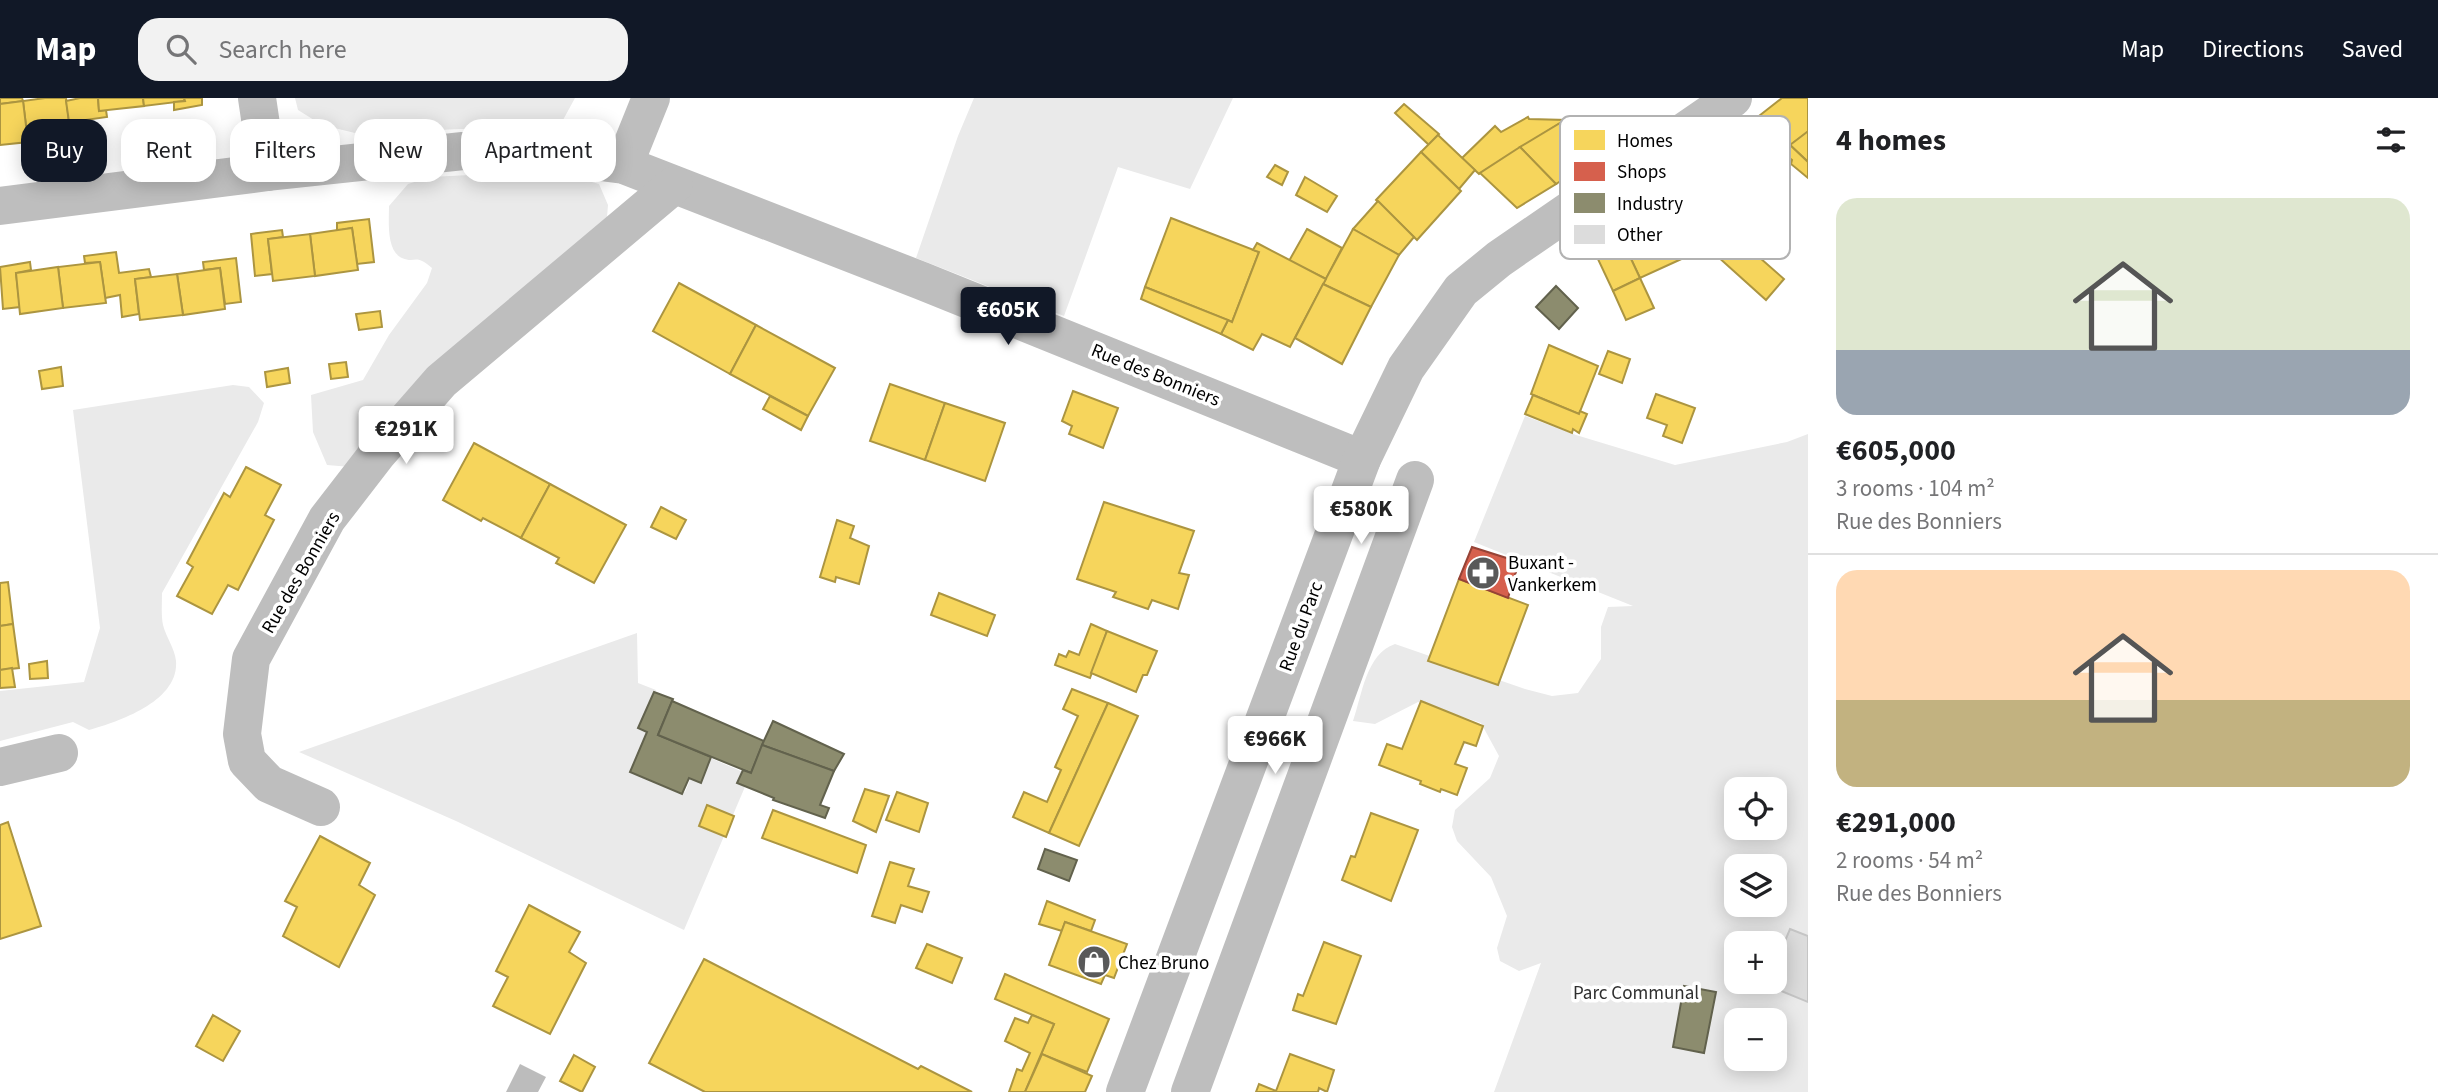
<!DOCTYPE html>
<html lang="en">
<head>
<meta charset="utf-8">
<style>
  :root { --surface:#fff; --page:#f2f2f2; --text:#202124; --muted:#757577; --line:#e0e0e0; --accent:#111827 }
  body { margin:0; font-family:"Source Sans 3",sans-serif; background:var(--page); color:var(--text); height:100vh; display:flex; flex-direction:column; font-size:26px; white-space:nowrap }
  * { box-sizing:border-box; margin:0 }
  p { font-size:23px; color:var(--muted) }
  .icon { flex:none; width:38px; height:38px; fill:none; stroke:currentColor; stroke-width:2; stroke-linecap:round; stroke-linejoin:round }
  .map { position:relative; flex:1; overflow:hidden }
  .sheet { display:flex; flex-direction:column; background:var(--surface); width:630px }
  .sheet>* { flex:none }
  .hud { position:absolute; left:21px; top:21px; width:665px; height:63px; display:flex; gap:14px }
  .buttons { position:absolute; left:1724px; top:679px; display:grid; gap:14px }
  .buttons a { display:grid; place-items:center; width:63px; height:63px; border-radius:14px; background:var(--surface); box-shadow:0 4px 18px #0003; font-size:35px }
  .price { position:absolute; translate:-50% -60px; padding:0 16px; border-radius:7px; background:#fff; color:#222; font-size:23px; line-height:46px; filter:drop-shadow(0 2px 4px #0008) }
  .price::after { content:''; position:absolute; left:50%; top:42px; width:21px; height:16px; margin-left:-10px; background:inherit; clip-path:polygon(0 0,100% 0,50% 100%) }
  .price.on { background:var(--accent); color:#fff }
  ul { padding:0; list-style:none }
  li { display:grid; align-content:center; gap:14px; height:371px; padding:0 28px }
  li+li { border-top:2px solid var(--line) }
  li span { display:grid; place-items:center; height:217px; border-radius:21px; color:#555 }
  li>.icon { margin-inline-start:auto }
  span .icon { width:126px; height:126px; fill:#fffc; stroke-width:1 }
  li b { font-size:30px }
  h2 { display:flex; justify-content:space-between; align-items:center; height:84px; padding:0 28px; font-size:30px }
  .pill { padding:0 24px; border-radius:21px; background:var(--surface); box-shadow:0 4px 18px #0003; font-size:24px; line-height:63px }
  .pill.on { background:var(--accent); color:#fff }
  header { display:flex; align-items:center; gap:42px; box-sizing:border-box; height:98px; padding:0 35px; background:var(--accent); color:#fff }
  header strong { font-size:33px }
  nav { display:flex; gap:38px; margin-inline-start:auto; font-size:24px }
  .search { width:490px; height:63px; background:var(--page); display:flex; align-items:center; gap:18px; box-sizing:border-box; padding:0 24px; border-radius:21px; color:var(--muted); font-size:26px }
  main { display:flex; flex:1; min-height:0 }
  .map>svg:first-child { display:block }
  .green { fill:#eaeaea; fill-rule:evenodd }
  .water { fill:#bcbcbc }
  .homes { fill:#f6d55c; stroke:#ac9540; stroke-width:2 }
  .shops { fill:#d6604d; stroke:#964336; stroke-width:2 }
  .industry { fill:#8c8c6e; stroke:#62624d; stroke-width:2 }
  .building { fill:#dcdcdc; stroke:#c5c5c5; stroke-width:2 }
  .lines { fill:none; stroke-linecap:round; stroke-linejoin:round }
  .minor { stroke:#bebebe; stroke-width:38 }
  .tertiary { stroke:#bebebe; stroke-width:38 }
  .labels { text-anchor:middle; stroke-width:7; stroke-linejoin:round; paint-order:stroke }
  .street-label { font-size:19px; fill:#000; stroke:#fff }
  .poi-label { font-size:19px; fill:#000; stroke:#fff; text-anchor:start }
  .park-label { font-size:19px; fill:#2f2f2f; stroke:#fff }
  .key { fill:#fff; stroke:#b2b2b2; stroke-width:2 }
  .key-label { font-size:19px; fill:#000 }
</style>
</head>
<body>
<header>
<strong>Map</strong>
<div class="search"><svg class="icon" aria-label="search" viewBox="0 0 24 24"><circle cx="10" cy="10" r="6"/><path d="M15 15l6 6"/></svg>Search here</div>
<nav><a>Map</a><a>Directions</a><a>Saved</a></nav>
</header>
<main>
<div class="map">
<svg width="1808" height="994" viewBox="0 0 1808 994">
  <rect width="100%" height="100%" fill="#fff"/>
  <g class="green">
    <path d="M295,0H575L563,22L541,28L355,35L322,27L298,12Z"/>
    <path d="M974,0H1233L1190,91L1118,69L1064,218L916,160L958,38Z"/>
    <path d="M527,74L571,78L599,86L608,107L606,131L351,369L327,367L313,334L311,297L363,282L389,237L427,185L432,170C414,155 416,166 402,160C386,153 389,123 389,108L408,86L430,79Z"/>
    <path d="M233,287L249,289L264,305L258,324L162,495C162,505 161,517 163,527C166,539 175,551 176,563C179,603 120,623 89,632L73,624L0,643V593L84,584L100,530L73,312Z"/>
    <path d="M1525,318L1576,337L1675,367L1787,344L1808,336V994H1494L1541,865L1519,873L1500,863L1497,850L1507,818L1491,779L1457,743L1452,729L1455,712L1490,680L1499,658L1481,625L1418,604L1375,626L1353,623C1362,597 1366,556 1395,546L1525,591L1552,598L1578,595L1601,561V529L1608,509L1633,508L1474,444ZM1736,691H1774V730H1736ZM1736,768H1774V807H1736ZM1736,845H1774V884H1736ZM1736,922H1774V961H1736Z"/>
    <path d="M637,535L638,585L656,592L641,629L648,633L633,672L685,694L701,656L750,677L684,832L456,723L299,654Z"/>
  </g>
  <path class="water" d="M520,966L546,979L538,994H506Z"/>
  <g class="homes">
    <path d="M0,0H22L23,3L0,6Z"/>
    <path d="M45,0H66L71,38L28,44L23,3Z"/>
    <path d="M80,0H98L99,13L106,12L107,19L85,22L88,43L62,47L61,40L71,38L66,3Z"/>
    <path d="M98,0H143L144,8L99,13Z"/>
    <path d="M143,0H184L185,3L144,8Z"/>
    <path d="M184,0H202V7L174,12V4L185,3Z"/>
    <path d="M1782,0H1808V34L1781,54L1750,25Z"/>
    <path d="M23,3L28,44L0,47V6Z"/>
    <path d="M1404,6L1439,36L1429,47L1395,15Z"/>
    <path d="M1528,19L1529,21L1565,22L1479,76L1462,60L1495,28L1501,34Z"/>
    <path d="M1565,22L1594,52L1593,62L1556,86L1520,49Z"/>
    <path d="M1750,25L1792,62L1766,91L1723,55Z"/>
    <path d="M1807,34H1808V64L1790,47Z"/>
    <path d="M1438,37L1475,72L1459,91L1421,54Z"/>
    <path d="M1790,47L1808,64V80L1791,66L1792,62L1781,54Z"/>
    <path d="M1520,49L1556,86L1517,110L1480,75Z"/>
    <path d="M1421,54L1461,93L1417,142L1376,102Z"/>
    <path d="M1275,67L1288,74L1282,87L1267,79Z"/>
    <path d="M1305,79L1337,98L1327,114L1296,97Z"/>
    <path d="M1686,97L1730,134L1688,158L1640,180L1616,129Z"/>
    <path d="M1378,103L1414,139L1399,157L1353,131Z"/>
    <path d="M1171,120L1259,154L1232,224L1145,189Z"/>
    <path d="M369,121L374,164L357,166L352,130L337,133V125Z"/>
    <path d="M1616,129L1640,180L1613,193L1589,142Z"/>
    <path d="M352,130L358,172L315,178L310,136Z"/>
    <path d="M1307,131L1342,150L1326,181L1289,163Z"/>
    <path d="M1353,131L1399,157L1371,209L1323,186Z"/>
    <path d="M282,132L283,139L268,141L272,176L255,178L251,136Z"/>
    <path d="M310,136L315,178L273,183L268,141Z"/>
    <path d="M1735,138L1784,181L1766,202L1717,158Z"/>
    <path d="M1257,145L1326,181L1290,249L1262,236L1253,252L1221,236L1228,222L1232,224L1259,154L1253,152Z"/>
    <path d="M116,154L119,175L149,171L151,179L135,181L139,216L122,219L120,197L105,200L100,164L85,165L84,158Z"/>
    <path d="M236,160L241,204L225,206L220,170L204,172L203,164Z"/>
    <path d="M30,164L31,172L16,175L20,209L3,211L0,169Z"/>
    <path d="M100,164L106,205L63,210L58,169Z"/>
    <path d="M58,169L63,210L20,216L16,175Z"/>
    <path d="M220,170L225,211L183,217L177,176Z"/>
    <path d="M177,176L183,217L140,222L135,181Z"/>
    <path d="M1640,180L1654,210L1626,222L1613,193Z"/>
    <path d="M679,185L756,227L730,276L653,233Z"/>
    <path d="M1323,186L1371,209L1342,266L1295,240Z"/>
    <path d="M1145,189L1228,222L1221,236L1141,201Z"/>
    <path d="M380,213L382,229L359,232L356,216Z"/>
    <path d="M756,227L835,270L808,318L730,276Z"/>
    <path d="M1549,247L1598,268L1579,316L1531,296Z"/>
    <path d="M1608,253L1630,261L1622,285L1599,276Z"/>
    <path d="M346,264L348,279L331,281L329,266Z"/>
    <path d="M61,269L63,288L42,291L39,273Z"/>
    <path d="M288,270L290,285L267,289L265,274Z"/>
    <path d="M890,286L945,305L925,362L870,343Z"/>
    <path d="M1073,293L1118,310L1103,350L1069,336L1072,328L1062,323Z"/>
    <path d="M1656,296L1695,310L1682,345L1663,338L1667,327L1647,320Z"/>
    <path d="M1533,297L1579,316L1580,313L1587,316L1579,335L1573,331L1572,335L1525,316Z"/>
    <path d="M770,298L808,318L801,332L763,311Z"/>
    <path d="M945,305L1005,325L985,383L925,362Z"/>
    <path d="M474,345L550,386L521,440L483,420L481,423L443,402Z"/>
    <path d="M246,369L281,387L265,417L274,422L238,492L228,487L212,516L177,498L193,469L187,465L224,395L230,399Z"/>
    <path d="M550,386L626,427L594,485L556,465L559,460L521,440Z"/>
    <path d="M1104,404L1194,433L1179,475L1189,477L1178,511L1152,502L1148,511L1113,499L1116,494L1077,481Z"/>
    <path d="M661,409L686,422L676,441L651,429Z"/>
    <path d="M837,422L854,428L850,440L869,448L859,486L836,479L835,484L820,479Z"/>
    <path d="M1459,481L1528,507L1498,587L1428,563Z"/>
    <path d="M8,484L13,526L0,528V485Z"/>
    <path d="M939,495L995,517L987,538L931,517Z"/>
    <path d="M13,526L19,570L0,572V528Z"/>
    <path d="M1091,526L1107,533L1090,580L1055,567L1059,556L1066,559L1069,553L1079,557Z"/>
    <path d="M1107,533L1157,553L1147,577H1143L1136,594L1091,575Z"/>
    <path d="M47,563L48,580L30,581L29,566Z"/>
    <path d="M12,570L15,589L0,590V572Z"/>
    <path d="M1072,591L1108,605L1049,735L1013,719L1024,694L1047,704L1061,672L1055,669L1078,618L1063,611Z"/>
    <path d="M1421,603L1483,628L1476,648L1464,644L1455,666L1467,670L1457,697L1441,691L1440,694L1420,686L1421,683L1379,667L1387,646L1402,651Z"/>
    <path d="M1108,605L1138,618L1079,748L1049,735Z"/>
    <path d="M865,691L889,698L876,734L853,723Z"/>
    <path d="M897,694L928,705L919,734L886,722Z"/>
    <path d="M707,707L734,718L726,739L699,728Z"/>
    <path d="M773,712L866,747L857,775L762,740Z"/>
    <path d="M1371,715L1418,732L1391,803L1342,782L1351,758L1355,759Z"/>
    <path d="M8,724L41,828L0,841V727Z"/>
    <path d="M320,738L370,765L359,787L375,797L339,869L283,838L297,809L285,803Z"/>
    <path d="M890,764L914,771L908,788L929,794L922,814L901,807L895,825L872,818Z"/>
    <path d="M1047,803L1095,822L1091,833L1065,824L1062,833L1039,826Z"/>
    <path d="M529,807L580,834L569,854L586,865L550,936L493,908L508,879L496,873Z"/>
    <path d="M1065,824L1127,846L1114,880L1105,877L1101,886L1049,867Z"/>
    <path d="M1324,844L1361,858L1336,926L1293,912L1298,896L1303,898Z"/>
    <path d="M927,846L962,860L952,885L916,870Z"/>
    <path d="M704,861L918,971L921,968L972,994H705L649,965Z"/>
    <path d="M1005,876L1109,921L1087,974L1041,956L1054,926L995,901Z"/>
    <path d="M213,917L240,933L223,963L196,948Z"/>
    <path d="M1032,917L1054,926L1025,994H1009L1017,971L1022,973L1030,955L1005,943L1015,920L1028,925Z"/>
    <path d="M1042,956L1092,978L1085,994H1025Z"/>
    <path d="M1290,956L1334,972L1327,994L1319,990L1318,994H1256L1259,986L1276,993Z"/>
    <path d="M574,957L595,969L582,994L560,983Z"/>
  </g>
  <path class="shops" d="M1472,449L1519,464L1508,500L1459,481Z"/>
  <g class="industry">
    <path d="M1556,188L1578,210L1559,231L1536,209Z"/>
    <path d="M654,594L673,601L658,637L711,659L701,685L689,680L682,696L630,674L647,634L638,630Z"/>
    <path d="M672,603L764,643L751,675L658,637Z"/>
    <path d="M773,623L844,656L834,673L762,647Z"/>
    <path d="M762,647L834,673L820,707L829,710L825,720L773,702L774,700L737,685L743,672L751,675Z"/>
    <path d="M1045,751L1077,762L1069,783L1038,771Z"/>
    <path d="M1684,888L1716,894L1704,955L1673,949Z"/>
  </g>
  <path class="building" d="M1790,831L1808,838V904L1767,887L1769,884H1774V869Z"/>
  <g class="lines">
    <g class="minor">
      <path d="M257,0L268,74"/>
      <path d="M624,67L651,0"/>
      <path d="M0,108L268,74L463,53L522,54L624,67L922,183L1362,361"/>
      <path d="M0,669L59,655"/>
      <path d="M321,709L269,686L247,663L242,636L251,561L327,421L378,355L441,283L674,87"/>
      <path d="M1190,994L1415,382"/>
    </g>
    <path class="tertiary" d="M1125,994L1362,361L1406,270L1461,192L1499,161L1733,0"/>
  </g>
  <defs>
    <symbol id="pharmacy-disc" viewBox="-11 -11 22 22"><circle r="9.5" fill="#595959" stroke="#fff"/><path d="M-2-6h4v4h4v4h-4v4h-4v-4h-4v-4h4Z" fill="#fff"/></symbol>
    <symbol id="shop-disc" viewBox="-11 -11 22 22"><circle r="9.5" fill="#595959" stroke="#fff"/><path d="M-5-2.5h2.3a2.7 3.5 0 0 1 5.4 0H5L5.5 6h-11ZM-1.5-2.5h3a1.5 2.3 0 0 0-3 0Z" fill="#fff"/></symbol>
  </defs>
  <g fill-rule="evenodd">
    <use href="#pharmacy-disc" x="1464" y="456" width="38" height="38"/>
    <use href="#shop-disc" x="1075" y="845" width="38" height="38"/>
  </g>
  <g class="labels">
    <g class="street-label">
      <text transform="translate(1156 276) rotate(22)" y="7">Rue des Bonniers</text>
      <text transform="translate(300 474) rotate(-60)" y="7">Rue des Bonniers</text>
      <text transform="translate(1300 528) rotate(-70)" y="7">Rue du Parc</text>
    </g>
    <g class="poi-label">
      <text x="1508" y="471">Buxant -<tspan x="1508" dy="22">Vankerkem</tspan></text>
      <text x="1118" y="871">Chez Bruno</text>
    </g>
    <g class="park-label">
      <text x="1636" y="901">Parc Communal</text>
    </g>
  </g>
  <rect x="1560" y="18" width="230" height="143" rx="10" class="key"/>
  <rect x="1574" y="32" width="31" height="20" fill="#f6d55c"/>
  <rect x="1574" y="64" width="31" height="19" fill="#d6604d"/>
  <rect x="1574" y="95" width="31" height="20" fill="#8c8c6e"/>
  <rect x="1574" y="127" width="31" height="19" fill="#dcdcdc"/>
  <g class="key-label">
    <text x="1617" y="49">Homes</text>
    <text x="1617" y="80">Shops</text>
    <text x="1617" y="112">Industry</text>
    <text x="1617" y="143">Other</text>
  </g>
</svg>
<div class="buttons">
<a><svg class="icon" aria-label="locate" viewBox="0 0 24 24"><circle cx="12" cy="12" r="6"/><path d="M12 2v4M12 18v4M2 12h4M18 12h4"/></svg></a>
<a><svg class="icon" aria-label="layers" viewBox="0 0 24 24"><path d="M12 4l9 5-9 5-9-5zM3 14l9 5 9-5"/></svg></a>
<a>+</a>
<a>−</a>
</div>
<b class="price on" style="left:1008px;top:249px">€605K</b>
<b class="price" style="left:406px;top:368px">€291K</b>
<b class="price" style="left:1361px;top:448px">€580K</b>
<b class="price" style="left:1275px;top:678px">€966K</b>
<div class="hud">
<a class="pill on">Buy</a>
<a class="pill">Rent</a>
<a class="pill">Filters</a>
<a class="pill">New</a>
<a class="pill">Apartment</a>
</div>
</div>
<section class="sheet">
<h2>4 homes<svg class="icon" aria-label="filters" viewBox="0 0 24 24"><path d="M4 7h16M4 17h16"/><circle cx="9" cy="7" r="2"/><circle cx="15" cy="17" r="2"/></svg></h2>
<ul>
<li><span style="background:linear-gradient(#dfe7d0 70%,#9aa5b1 0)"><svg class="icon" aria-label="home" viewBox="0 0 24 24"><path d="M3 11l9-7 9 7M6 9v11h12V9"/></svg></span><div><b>€605,000</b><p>3 rooms · 104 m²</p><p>Rue des Bonniers</p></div></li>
<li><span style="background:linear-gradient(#ffd9b3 60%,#c2b280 0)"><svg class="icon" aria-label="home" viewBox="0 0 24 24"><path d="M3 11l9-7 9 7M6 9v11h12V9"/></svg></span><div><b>€291,000</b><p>2 rooms · 54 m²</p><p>Rue des Bonniers</p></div></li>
</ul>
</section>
</main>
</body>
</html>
